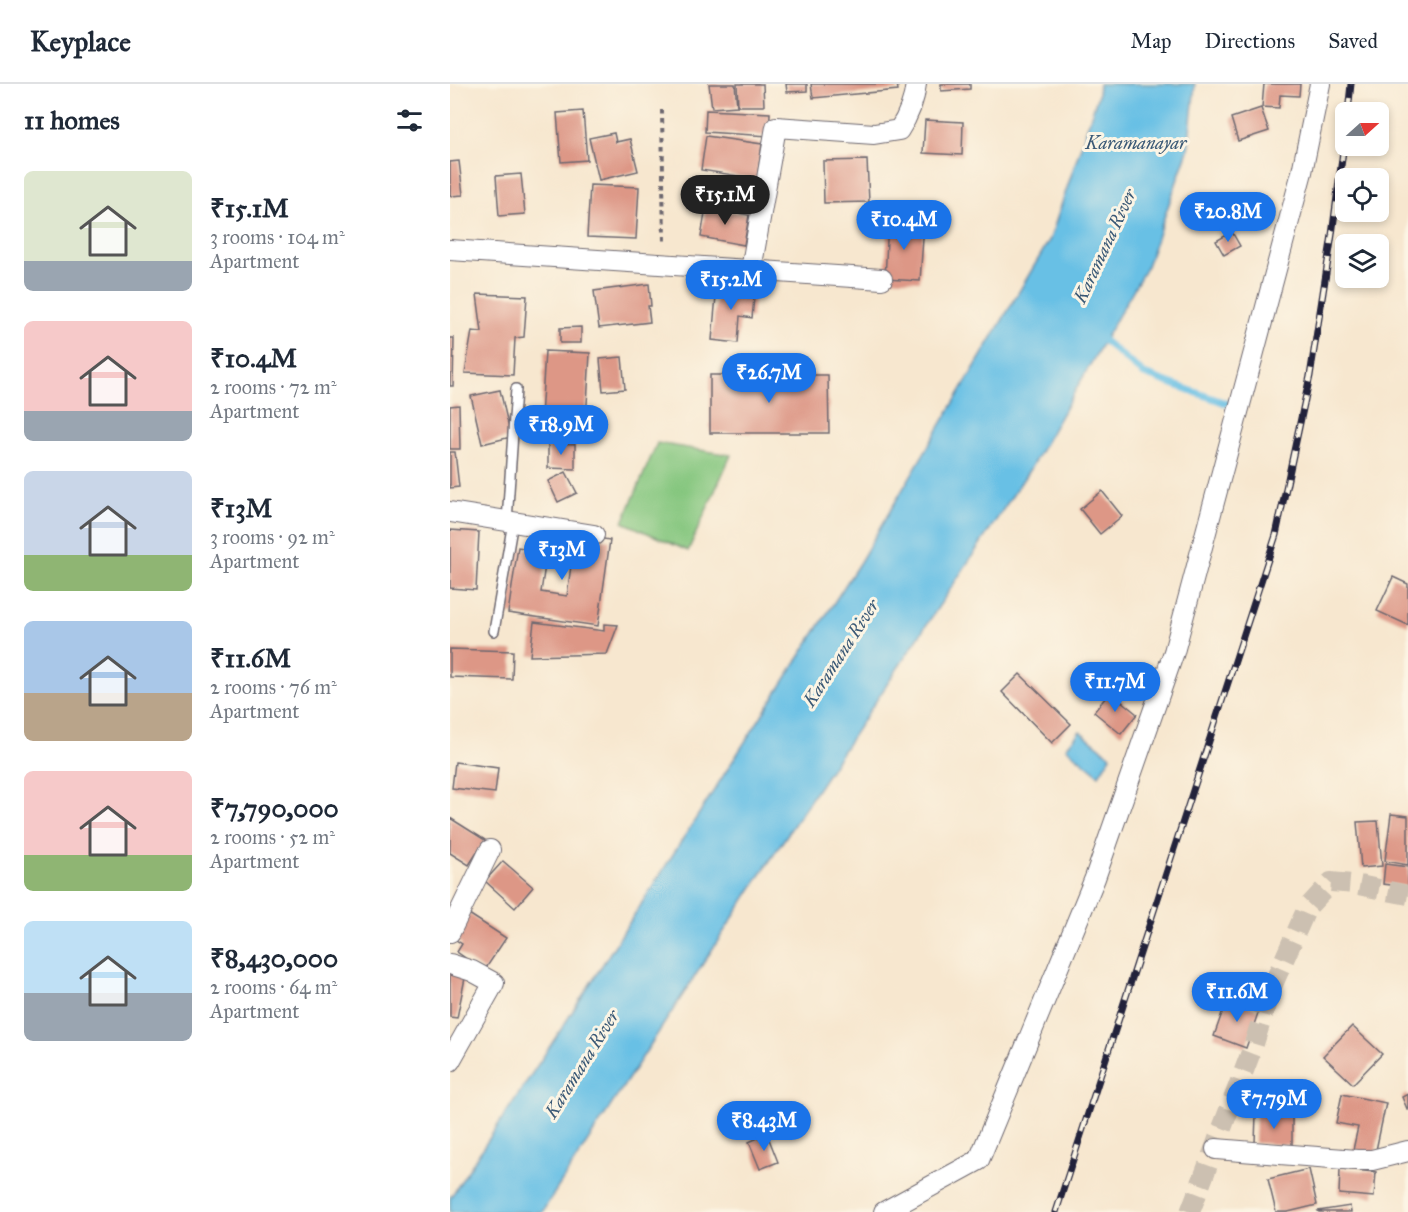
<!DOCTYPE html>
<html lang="en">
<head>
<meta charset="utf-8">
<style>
  :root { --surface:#fff; --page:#f2f2f3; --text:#1f2937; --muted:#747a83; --line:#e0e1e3; --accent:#1a73e8 }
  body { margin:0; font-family:"IM FELL Great Primer",serif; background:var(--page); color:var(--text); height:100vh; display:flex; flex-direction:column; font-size:22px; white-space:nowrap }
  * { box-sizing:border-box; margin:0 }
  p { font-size:20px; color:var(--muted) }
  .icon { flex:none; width:33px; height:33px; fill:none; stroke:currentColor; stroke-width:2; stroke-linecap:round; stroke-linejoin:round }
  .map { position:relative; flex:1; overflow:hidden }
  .details { display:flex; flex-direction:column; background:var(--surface); width:450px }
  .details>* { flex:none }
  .needle { width:39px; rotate:69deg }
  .tools { position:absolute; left:885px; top:18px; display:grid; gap:12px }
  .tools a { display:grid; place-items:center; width:54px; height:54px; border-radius:9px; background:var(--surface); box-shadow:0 3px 9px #0003; font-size:30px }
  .price { position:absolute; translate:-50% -51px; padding:0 14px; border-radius:21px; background:var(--accent); color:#fff; font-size:20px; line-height:39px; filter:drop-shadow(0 2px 3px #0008) }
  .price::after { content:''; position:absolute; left:50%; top:36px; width:18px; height:14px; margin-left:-9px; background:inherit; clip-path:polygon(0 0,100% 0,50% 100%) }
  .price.active { background:#222; color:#fff }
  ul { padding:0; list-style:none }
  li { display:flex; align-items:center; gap:18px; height:150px; padding:0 24px }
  li span { display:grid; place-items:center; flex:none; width:168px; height:120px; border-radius:9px; color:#555 }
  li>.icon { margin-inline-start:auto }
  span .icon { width:72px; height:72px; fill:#fffc; stroke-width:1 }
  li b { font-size:26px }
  h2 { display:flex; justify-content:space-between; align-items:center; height:72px; padding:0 24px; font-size:26px }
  header { display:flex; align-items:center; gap:36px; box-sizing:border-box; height:84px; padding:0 30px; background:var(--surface); border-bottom:2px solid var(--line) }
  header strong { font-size:28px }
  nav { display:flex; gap:33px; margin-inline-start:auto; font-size:21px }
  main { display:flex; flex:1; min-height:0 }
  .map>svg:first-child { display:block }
  .green { fill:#84c67e; stroke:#53745c; stroke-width:1.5 }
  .water { fill:#67c0e5; stroke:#447190; stroke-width:1.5 }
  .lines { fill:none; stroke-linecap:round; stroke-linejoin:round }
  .stream { stroke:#67c0e5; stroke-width:7 }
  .building { fill:#dd9786 }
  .street-tunnel { stroke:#ccc0b1; stroke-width:20; stroke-dasharray:20 10; stroke-linecap:butt }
  .lane-casing { stroke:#6d676f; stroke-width:12 }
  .street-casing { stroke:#6d676f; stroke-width:22 }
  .path { stroke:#6d676f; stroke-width:4; stroke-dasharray:4.5 4.5; stroke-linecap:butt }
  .lane { stroke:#fff; stroke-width:9 }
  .street { stroke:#fff; stroke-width:20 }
  .rail-casing { stroke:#22223b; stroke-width:7 }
  .rail { stroke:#fcf5e5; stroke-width:4.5; stroke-dasharray:14; stroke-linecap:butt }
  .labels { text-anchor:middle; stroke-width:6; stroke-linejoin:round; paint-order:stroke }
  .water-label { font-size:18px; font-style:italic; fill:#3a5976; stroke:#fcf5e5 }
</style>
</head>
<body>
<header>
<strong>Keyplace</strong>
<nav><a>Map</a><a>Directions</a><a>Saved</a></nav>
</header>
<main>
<section class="details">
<h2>11 homes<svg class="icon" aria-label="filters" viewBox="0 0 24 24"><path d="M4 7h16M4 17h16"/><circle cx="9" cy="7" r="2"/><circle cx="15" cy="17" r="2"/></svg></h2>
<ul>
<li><span style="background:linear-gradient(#dfe7d0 75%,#9aa5b1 0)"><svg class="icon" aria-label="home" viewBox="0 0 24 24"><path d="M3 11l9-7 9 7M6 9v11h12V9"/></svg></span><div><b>₹15.1M</b><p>3 rooms · 104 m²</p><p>Apartment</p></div></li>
<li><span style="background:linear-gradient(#f6c9c9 75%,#9aa5b1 0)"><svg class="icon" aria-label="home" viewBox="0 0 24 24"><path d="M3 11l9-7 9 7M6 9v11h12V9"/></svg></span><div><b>₹10.4M</b><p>2 rooms · 72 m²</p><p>Apartment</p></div></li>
<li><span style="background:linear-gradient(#c9d6e8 70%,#8fb573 0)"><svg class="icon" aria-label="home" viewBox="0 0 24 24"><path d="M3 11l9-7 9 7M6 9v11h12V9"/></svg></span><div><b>₹13M</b><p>3 rooms · 92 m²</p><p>Apartment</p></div></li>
<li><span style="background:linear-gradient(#a9c7e8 60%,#b9a48a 0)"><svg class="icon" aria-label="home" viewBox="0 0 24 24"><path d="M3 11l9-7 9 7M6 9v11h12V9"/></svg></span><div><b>₹11.6M</b><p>2 rooms · 76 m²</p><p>Apartment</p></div></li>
<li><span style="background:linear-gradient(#f6c9c9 70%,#8fb573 0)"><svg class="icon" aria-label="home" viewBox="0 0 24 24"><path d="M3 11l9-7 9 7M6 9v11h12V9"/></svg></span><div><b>₹7,790,000</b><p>2 rooms · 52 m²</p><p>Apartment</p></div></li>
<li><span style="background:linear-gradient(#bfe0f5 60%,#9aa5b1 0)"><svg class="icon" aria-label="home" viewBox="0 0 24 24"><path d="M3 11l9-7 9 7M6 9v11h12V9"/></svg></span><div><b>₹8,430,000</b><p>2 rooms · 64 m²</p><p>Apartment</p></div></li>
</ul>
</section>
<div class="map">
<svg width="958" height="1128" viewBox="0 0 958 1128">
  <rect width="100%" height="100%" fill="#fcf5e5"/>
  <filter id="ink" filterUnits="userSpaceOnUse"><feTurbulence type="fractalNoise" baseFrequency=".0167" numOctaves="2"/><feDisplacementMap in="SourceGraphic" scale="12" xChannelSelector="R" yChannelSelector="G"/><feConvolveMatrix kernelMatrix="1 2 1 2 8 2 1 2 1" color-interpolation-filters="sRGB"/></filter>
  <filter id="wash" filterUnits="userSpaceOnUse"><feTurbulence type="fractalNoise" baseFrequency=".008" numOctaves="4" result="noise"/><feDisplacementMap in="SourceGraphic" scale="24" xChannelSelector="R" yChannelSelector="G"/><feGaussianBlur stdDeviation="1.35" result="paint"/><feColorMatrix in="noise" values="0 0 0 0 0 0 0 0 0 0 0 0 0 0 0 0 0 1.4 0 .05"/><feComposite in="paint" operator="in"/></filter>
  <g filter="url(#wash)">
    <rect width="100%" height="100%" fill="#f7e7cf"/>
    <path class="green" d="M207,359L281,371L238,467L173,438Z"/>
    <g class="water">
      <path d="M649,0H745L738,66L697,182L580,385L315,784L92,1128H0V1114L110,947L410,478L600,155L648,11Z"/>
      <path d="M630,647L661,672L649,691L616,664Z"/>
    </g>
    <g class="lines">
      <path class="stream" d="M647,251L694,290L787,323"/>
    </g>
    <g id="blocks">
      <g class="building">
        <path d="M259,0H285L287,22L262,24Z"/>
        <path d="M287,0H313L314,22H288Z"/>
        <path d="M336,0H357V7L337,8Z"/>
        <path d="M361,0H447L448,6L363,14Z"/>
        <path d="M491,0H520V5L491,7Z"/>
        <path d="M814,0H850L849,12L830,11L829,24L812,23Z"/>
        <path d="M811,24L819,47L788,57L781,34Z"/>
        <path d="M256,26L320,29L319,52L255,48Z"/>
        <path d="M133,27L137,76L111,78L107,29Z"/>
        <path d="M475,36L513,38L512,71L473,69Z"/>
        <path d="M164,49L166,58L180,55L188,87L149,96L139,54Z"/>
        <path d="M256,52L312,60L307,95L251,86Z"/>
        <path d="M417,76L419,118L374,119L373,77Z"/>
        <path d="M9,77L13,111L0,112V78Z"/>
        <path d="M71,90L75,130L49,132L46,92Z"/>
        <path d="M285,95L287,118L255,120L254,97Z"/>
        <path d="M140,101L189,103L186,155L137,153Z"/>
        <path d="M256,123L299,131L294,161L251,153Z"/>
        <path d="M438,137L474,140L470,197L435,195Z"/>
        <path d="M782,148L790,162L774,171L766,157Z"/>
        <path d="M199,200L201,222H198L200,238L149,244L144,207Z"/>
        <path d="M267,201L305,204L302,234L290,232L288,259L262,256Z"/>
        <path d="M27,210L77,212L74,253L65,254L63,291L15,289L22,247L32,248Z"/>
        <path d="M131,243V259H110V244Z"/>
        <path d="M0,254H4L3,302H0Z"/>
        <path d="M95,267L140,269L136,337L91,334Z"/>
        <path d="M172,273L175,305L153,307L150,275Z"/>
        <path d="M260,291H378L379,349H260Z"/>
        <path d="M50,306L61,353L32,360L21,312Z"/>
        <path d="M9,321L10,365H0V322Z"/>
        <path d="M98,359L125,360V385L98,384Z"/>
        <path d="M0,368H5L9,403L0,404Z"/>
        <path d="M116,388L127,409L108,418L98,397Z"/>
        <path d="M652,407L672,432L650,450L630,425Z"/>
        <path d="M0,446L29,448L26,506L0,504Z"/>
        <path d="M105,447L160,456L148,542L58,529L68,463L97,468L91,508L117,512L122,474L101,471Z"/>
        <path d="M943,493L958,500V541L927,527Z"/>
        <path d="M84,538L154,547V540L168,541L157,570L80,572Z"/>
        <path d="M0,565L63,567L62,595L0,593Z"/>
        <path d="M570,590L621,640L602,659L552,608Z"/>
        <path d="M660,608L687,630L671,650L644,628Z"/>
        <path d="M5,678L48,684L45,709L2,704Z"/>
        <path d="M941,730L958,732V781L935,777Z"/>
        <path d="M0,734L35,756L19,781L0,769Z"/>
        <path d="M928,737L932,782L911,784L907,738Z"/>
        <path d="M53,777L83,803L65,824L35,797Z"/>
        <path d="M935,780L958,783V803L933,800Z"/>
        <path d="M19,830L56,854L34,887L7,868L12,860L3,854Z"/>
        <path d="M0,885L16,889L7,934L0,933Z"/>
        <path d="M777,915L809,926L796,964L764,952Z"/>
        <path d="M902,942L932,970L903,1000L873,972Z"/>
        <path d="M892,1010L936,1019L925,1071L903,1066L908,1043L886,1039Z"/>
        <path d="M958,1010V1027L952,1013Z"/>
        <path d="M806,1030L842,1032V1061L805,1059Z"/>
        <path d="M317,1050L328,1078L310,1085L299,1058Z"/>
        <path d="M859,1085L867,1121L838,1128H826L818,1095Z"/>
        <path d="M890,1085L926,1088L924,1113L889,1110Z"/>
        <path d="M900,1122L901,1128H869L868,1127Z"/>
      </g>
    </g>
  </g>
  <g filter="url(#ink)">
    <use href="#blocks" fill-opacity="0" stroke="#6d676f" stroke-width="1.5"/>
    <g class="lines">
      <path class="street-tunnel" d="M740,1128L803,963L821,905L857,824L881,798L904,800L958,811"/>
      <defs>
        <g id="lane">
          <path d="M57,437L66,305"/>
          <path d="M44,547L63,438"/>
        </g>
        <g id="street">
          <path d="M0,166L432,195"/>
          <path d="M301,186L326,43L424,50L449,46C459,31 464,18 466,0"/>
          <path d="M0,428L144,451"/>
          <path d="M0,848L40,766"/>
          <path d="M0,880L22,887L44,899L0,977"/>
          <path d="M766,1065L907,1076H922L958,1067"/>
          <path d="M434,1128L529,1076L645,794L724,568L852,88L870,0"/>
        </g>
      </defs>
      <use href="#lane" class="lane-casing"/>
      <use href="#street" class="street-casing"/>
      <path class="path" d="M212,26L214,160"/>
      <use href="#lane" class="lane"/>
      <use href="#street" class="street"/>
      <defs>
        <g id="rail">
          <path d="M898,28L901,0"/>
          <path d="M606,1128L826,451L860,292L882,151L896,44"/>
        </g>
      </defs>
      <use href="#rail" class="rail-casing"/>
      <use href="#rail" class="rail"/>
    </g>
  </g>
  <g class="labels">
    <g class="water-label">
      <text x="686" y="65">Karamanayar</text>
      <text transform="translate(655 162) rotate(-65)" y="6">Karamana River</text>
      <text transform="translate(391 569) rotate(-57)" y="6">Karamana River</text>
      <text transform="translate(132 980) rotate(-58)" y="6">Karamana River</text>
    </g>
  </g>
</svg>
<div class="tools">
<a><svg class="needle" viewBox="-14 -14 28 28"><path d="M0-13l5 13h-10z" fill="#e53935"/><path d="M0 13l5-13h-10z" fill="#747a83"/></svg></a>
<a><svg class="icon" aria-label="locate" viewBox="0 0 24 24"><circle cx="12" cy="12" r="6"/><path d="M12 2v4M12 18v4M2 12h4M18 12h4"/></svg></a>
<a><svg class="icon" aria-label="layers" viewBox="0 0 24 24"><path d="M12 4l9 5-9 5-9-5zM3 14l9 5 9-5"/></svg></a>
</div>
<b class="price active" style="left:275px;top:142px">₹15.1M</b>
<b class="price" style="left:778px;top:159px">₹20.8M</b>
<b class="price" style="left:454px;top:167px">₹10.4M</b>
<b class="price" style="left:281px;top:227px">₹15.2M</b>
<b class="price" style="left:319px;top:320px">₹26.7M</b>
<b class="price" style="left:111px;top:372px">₹18.9M</b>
<b class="price" style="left:112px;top:497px">₹13M</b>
<b class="price" style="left:665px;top:629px">₹11.7M</b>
<b class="price" style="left:787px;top:939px">₹11.6M</b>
<b class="price" style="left:824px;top:1046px">₹7.79M</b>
<b class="price" style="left:314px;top:1068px">₹8.43M</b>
</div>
</main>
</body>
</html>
